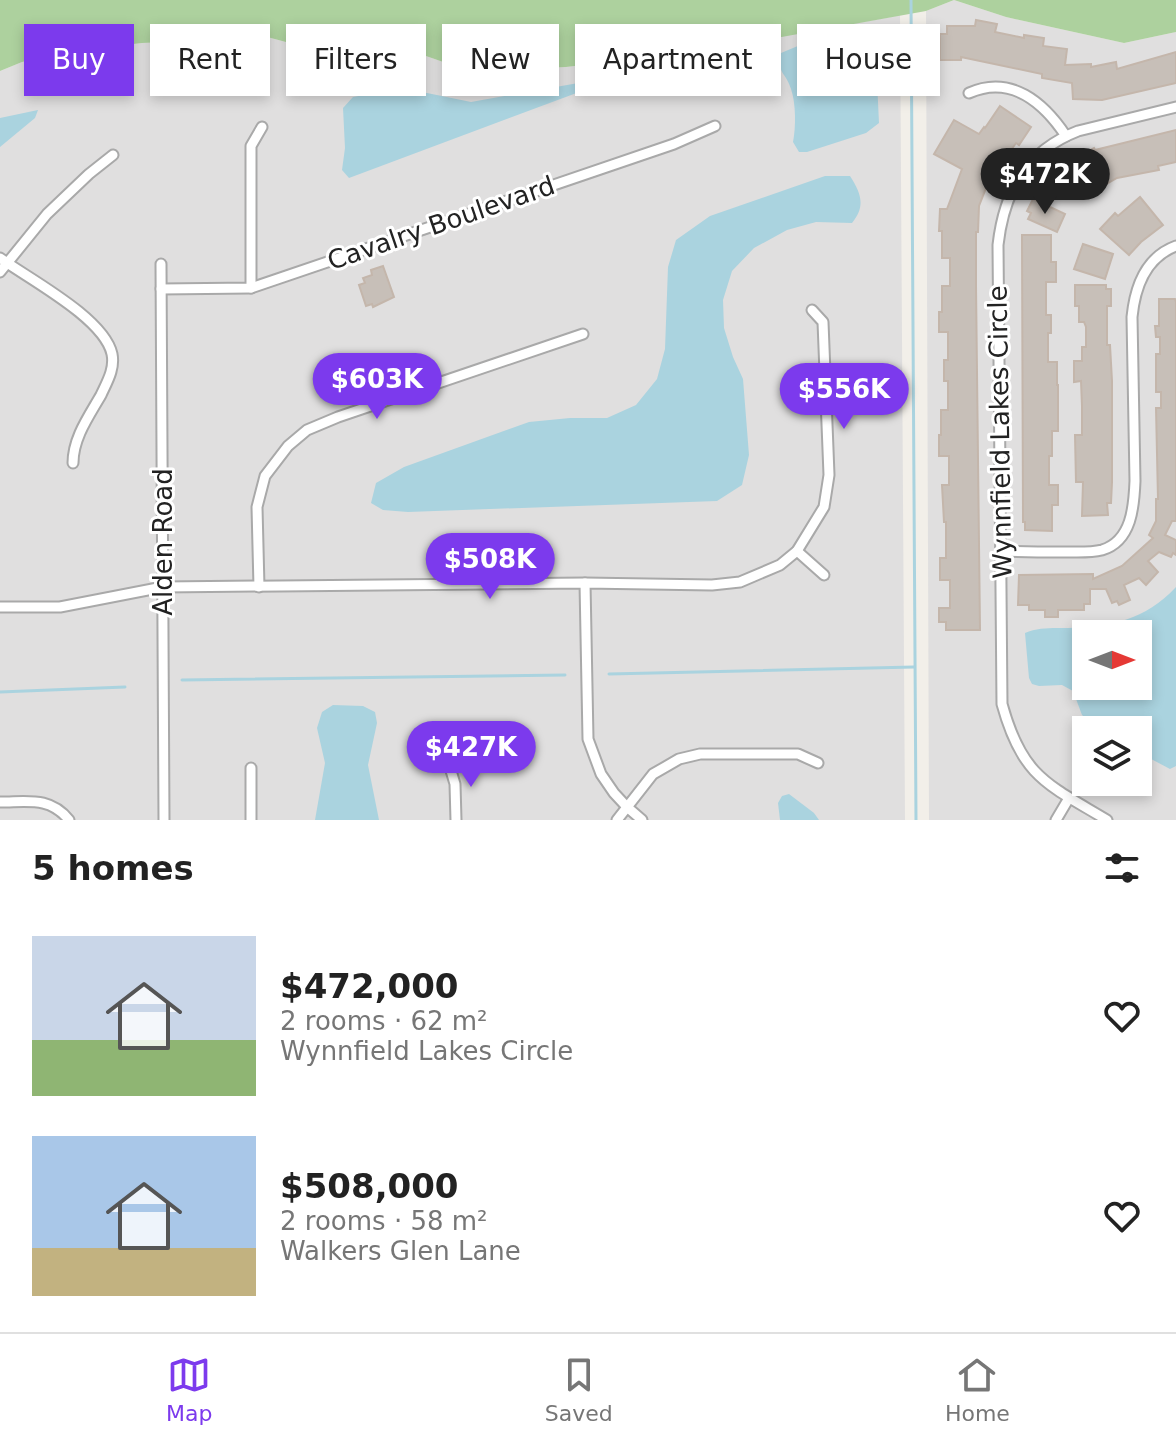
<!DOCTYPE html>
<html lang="en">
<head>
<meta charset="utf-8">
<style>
  :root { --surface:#fff; --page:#f6f6f6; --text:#222; --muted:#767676; --line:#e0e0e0; --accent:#7c3aed }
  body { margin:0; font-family:"DejaVu Sans",sans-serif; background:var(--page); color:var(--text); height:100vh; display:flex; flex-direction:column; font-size:30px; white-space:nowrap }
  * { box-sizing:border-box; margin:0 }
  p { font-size:26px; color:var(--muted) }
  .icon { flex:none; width:44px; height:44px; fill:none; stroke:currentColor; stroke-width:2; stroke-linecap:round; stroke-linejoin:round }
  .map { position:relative; height:820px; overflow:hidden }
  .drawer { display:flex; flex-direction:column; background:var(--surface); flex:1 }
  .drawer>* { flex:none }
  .guide { position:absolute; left:24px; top:24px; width:1128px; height:72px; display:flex; gap:16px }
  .needle { width:52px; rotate:90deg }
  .tools { position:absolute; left:1072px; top:620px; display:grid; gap:16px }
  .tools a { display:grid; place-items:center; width:80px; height:80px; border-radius:0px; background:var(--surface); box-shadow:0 4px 12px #0003; font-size:40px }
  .price { position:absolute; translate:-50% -68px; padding:0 18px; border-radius:28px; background:var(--accent); color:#fff; font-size:26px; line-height:52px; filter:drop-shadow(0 2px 4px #0008) }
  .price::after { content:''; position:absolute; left:50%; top:48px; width:24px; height:18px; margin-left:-12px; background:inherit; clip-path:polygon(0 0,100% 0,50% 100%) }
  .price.on { background:#222; color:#fff }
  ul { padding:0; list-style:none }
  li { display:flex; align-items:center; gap:24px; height:200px; padding:0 32px }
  li span { display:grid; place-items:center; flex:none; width:224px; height:160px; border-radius:0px; color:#555 }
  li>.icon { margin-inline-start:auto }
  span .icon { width:96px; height:96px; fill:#fffc; stroke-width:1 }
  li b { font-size:34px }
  h2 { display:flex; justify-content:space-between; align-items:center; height:96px; padding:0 32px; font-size:34px }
  .pill { padding:0 28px; border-radius:0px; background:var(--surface); box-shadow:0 4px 12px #0003; font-size:28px; line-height:72px }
  .pill.on { background:var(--accent); color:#fff }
  .menu { display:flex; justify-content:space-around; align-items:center; height:112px; border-top:2px solid var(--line); background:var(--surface); font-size:22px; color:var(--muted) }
  .menu a { display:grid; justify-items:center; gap:4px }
  .menu .on { color:var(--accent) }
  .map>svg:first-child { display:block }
  .residential { fill:#e0dfdf; fill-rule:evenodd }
  .forest { fill:#add19e }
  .water { fill:#aad3df; fill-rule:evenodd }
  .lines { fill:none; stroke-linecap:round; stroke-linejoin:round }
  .stream { stroke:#aad3df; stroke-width:3 }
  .building { fill:#c7bfb8; stroke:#c4b6ab; stroke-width:2 }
  .street-casing { stroke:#a9a9a9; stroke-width:13 }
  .street { stroke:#fff; stroke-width:9 }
  .labels { text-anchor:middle; stroke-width:6; stroke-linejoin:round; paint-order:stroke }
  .street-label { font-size:26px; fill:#222; stroke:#fff }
</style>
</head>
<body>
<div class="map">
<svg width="1176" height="820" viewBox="0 0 1176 820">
  <rect width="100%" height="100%" fill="#f2efe9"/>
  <g class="residential">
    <path d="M954,0L1006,17L1124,43L1176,32V820H929L926,11ZM1086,634H1138V686H1086ZM1086,730H1138V782H1086Z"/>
    <path d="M900,15L905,820H0V71L22,62L72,51L142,43L213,40L256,34L297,45L329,67L426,56L469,71L566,67L661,56L886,18Z"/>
  </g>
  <path class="forest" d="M0,0H1176V32L1124,43L1006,17L954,0L926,11L776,38L661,56L566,67L469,71L426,56L329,67L297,45L256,34L213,40L142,43L72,51L22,62L0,71Z"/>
  <g class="water">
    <path d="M832,40L859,41L870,44L876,60L879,123L866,133L807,152H799L793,142C796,128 796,103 791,89C785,70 778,77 781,53L805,43Z"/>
    <path d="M584,82L598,85L349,178L342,170L345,148L343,108L353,97L391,90L427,93L471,102Z"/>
    <path d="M38,110L35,118L0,147V118Z"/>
    <path d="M825,176H850C861,193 866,206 852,223L816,222L787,230L754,248L732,271L723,300L724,328L733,357L743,379L749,455L742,485L717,501L408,512L383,510L371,503L376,483L404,467L529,422L570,418H607L636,405L657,379L665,349L668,267L676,240L710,216Z"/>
    <path d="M1176,587V766L1170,769L1138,752V730H1099L1082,715L1073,691L1062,685L1039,686L1032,684L1029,678L1025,633C1039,627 1053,628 1068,628C1111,627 1145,620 1176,587ZM1086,634H1138V686H1086Z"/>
    <path d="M333,705L363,706L375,712L377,723L368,765L379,820H315L325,763L317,728L322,712Z"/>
    <path d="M789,794L814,813L819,820H780L778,803L782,796Z"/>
  </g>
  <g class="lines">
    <g class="stream">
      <path d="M911,0L916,820"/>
      <path d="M609,674L914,667"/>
      <path d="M182,680L565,675"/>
      <path d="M0,692L125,687"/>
    </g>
  </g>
  <g class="building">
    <path d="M976,20L997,24L995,32L1024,38V35L1044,38L1043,46L1067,49L1065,65L1091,64V67L1116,62L1117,69L1176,52V83L1102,100L1073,99L1072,83L1042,78V74L961,57V60H940V34H947V26H975Z"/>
    <path d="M1000,106L1031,127L1019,145L1016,143L1002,163L1000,161L990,184L988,183L979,206L978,232H976V286L980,630H946V622H939V608H950V580H940V558H946V522H944L942,485H949V456H939V435H941V410H948V381H944V360H948V332H939V312H942V286H950V258H942V231H939L940,209H947L962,169L934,154L954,120L979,134L984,127L985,128Z"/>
    <path d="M1176,130V162L1158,166L1159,170L1117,178L1094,191L1089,181L1076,193L1073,190L1065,197L1052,182L1059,176L1055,171L1064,163L1094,148L1095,150Z"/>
    <path d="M1140,197L1163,225L1141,242L1129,255L1100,229L1115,213L1118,216Z"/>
    <path d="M1033,199L1065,214L1057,232L1028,219L1031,213L1027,211Z"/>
    <path d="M1022,235H1051V262H1056V282H1046V315H1051V333H1048V362H1057V385H1058V431H1052V456H1049V485H1058V505H1052V531L1025,530V522H1023Z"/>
    <path d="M1083,244L1113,254L1105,279L1074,269Z"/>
    <path d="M383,266L394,297L373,307L372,304L366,306L359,285L365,283L363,278L372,275L371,270Z"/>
    <path d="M1075,285H1106V289H1111V306H1107V345H1110L1112,381V482L1111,503H1107L1108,515L1082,516L1083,482H1076L1075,435H1082V406L1081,381L1074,382V361H1082V347H1086V327L1084,322H1079V306H1075Z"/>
    <path d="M1159,299H1175L1176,302V521H1172L1165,535L1176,540V555L1173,553L1171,557L1159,552L1148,561L1158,572L1146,585L1139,578L1124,585L1130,600L1119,605L1117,601L1112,603L1106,589H1090V604H1084V610H1058V617H1045V610H1029V605H1018L1019,575L1093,574V579L1122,566L1153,538L1149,535L1156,521V499H1158L1156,408H1161V392H1156V354H1160V337H1156L1155,326H1159Z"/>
  </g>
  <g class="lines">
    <defs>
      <g id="street">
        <path d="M969,93C1011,74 1044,103 1066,136"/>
        <path d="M0,258C29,279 104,318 112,354C115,369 107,382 101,395C89,416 73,438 73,463"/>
        <path d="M161,264L164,820"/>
        <path d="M0,272L47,214L89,174L113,155"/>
        <path d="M251,288V146L262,127"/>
        <path d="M161,289L251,288L674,144L715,126"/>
        <path d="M797,551L824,575"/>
        <path d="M1002,551C1023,552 1044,552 1065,552C1077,552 1090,553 1102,550C1132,541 1134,506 1135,481L1132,317C1135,287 1146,257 1176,246"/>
        <path d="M585,583L588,739L601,774L614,793L627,807L642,820"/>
        <path d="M259,587L257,507L265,476L288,446L307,430L338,417L583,334"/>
        <path d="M0,607H60L163,587L585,583L712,585L740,582L780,565L797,551L824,507L829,475L823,322L812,310"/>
        <path d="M449,764L455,784L456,820"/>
        <path d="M251,768V820"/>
        <path d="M0,802C27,802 50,796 69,820"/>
        <path d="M617,820L653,774L679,759L700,754H798L818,763"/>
        <path d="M1056,820L1069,798"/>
        <path d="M1107,820C1047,784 1022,777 1002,704L998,245C1004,192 1026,151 1078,131L1176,107"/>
      </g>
    </defs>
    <use href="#street" class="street-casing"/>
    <use href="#street" class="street"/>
  </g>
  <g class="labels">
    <g class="street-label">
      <text transform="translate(441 223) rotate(-19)" y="9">Cavalry Boulevard</text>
      <text transform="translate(1000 432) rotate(-91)" y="9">Wynnfield Lakes Circle</text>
      <text transform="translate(163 542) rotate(-90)" y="9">Alden Road</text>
    </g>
  </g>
</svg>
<div class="tools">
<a><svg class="needle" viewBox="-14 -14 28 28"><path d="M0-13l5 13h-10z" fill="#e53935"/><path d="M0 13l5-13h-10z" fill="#767676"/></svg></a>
<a><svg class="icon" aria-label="layers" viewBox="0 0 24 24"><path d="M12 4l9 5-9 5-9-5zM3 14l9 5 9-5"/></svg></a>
</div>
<b class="price on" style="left:1045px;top:216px">$472K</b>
<b class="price" style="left:377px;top:421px">$603K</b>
<b class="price" style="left:844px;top:431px">$556K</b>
<b class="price" style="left:490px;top:601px">$508K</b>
<b class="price" style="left:471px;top:789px">$427K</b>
<div class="guide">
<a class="pill on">Buy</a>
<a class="pill">Rent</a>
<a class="pill">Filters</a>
<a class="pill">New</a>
<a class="pill">Apartment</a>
<a class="pill">House</a>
</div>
</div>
<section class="drawer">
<h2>5 homes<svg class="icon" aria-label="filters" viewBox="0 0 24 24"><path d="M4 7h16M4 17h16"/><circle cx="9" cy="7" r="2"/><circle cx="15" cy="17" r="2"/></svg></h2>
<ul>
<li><span style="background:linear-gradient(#c9d6e8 65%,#8fb573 0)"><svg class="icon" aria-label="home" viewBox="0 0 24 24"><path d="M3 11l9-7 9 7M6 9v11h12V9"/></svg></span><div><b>$472,000</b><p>2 rooms · 62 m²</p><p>Wynnfield Lakes Circle</p></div><svg class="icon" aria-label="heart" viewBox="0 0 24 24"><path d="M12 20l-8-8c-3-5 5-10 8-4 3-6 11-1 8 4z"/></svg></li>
<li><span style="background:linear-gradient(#a9c7e8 70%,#c2b280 0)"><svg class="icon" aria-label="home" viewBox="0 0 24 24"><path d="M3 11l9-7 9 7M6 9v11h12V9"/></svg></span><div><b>$508,000</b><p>2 rooms · 58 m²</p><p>Walkers Glen Lane</p></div><svg class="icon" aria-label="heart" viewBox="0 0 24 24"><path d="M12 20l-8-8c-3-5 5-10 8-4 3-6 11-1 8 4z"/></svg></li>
</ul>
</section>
<nav class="menu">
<a class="on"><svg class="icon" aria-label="map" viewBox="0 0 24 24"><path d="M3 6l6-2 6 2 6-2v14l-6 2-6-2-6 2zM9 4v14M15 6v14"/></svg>Map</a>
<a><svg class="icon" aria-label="saved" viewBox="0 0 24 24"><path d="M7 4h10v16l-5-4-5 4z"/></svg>Saved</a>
<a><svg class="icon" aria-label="home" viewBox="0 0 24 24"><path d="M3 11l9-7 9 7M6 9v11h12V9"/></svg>Home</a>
</nav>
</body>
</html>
